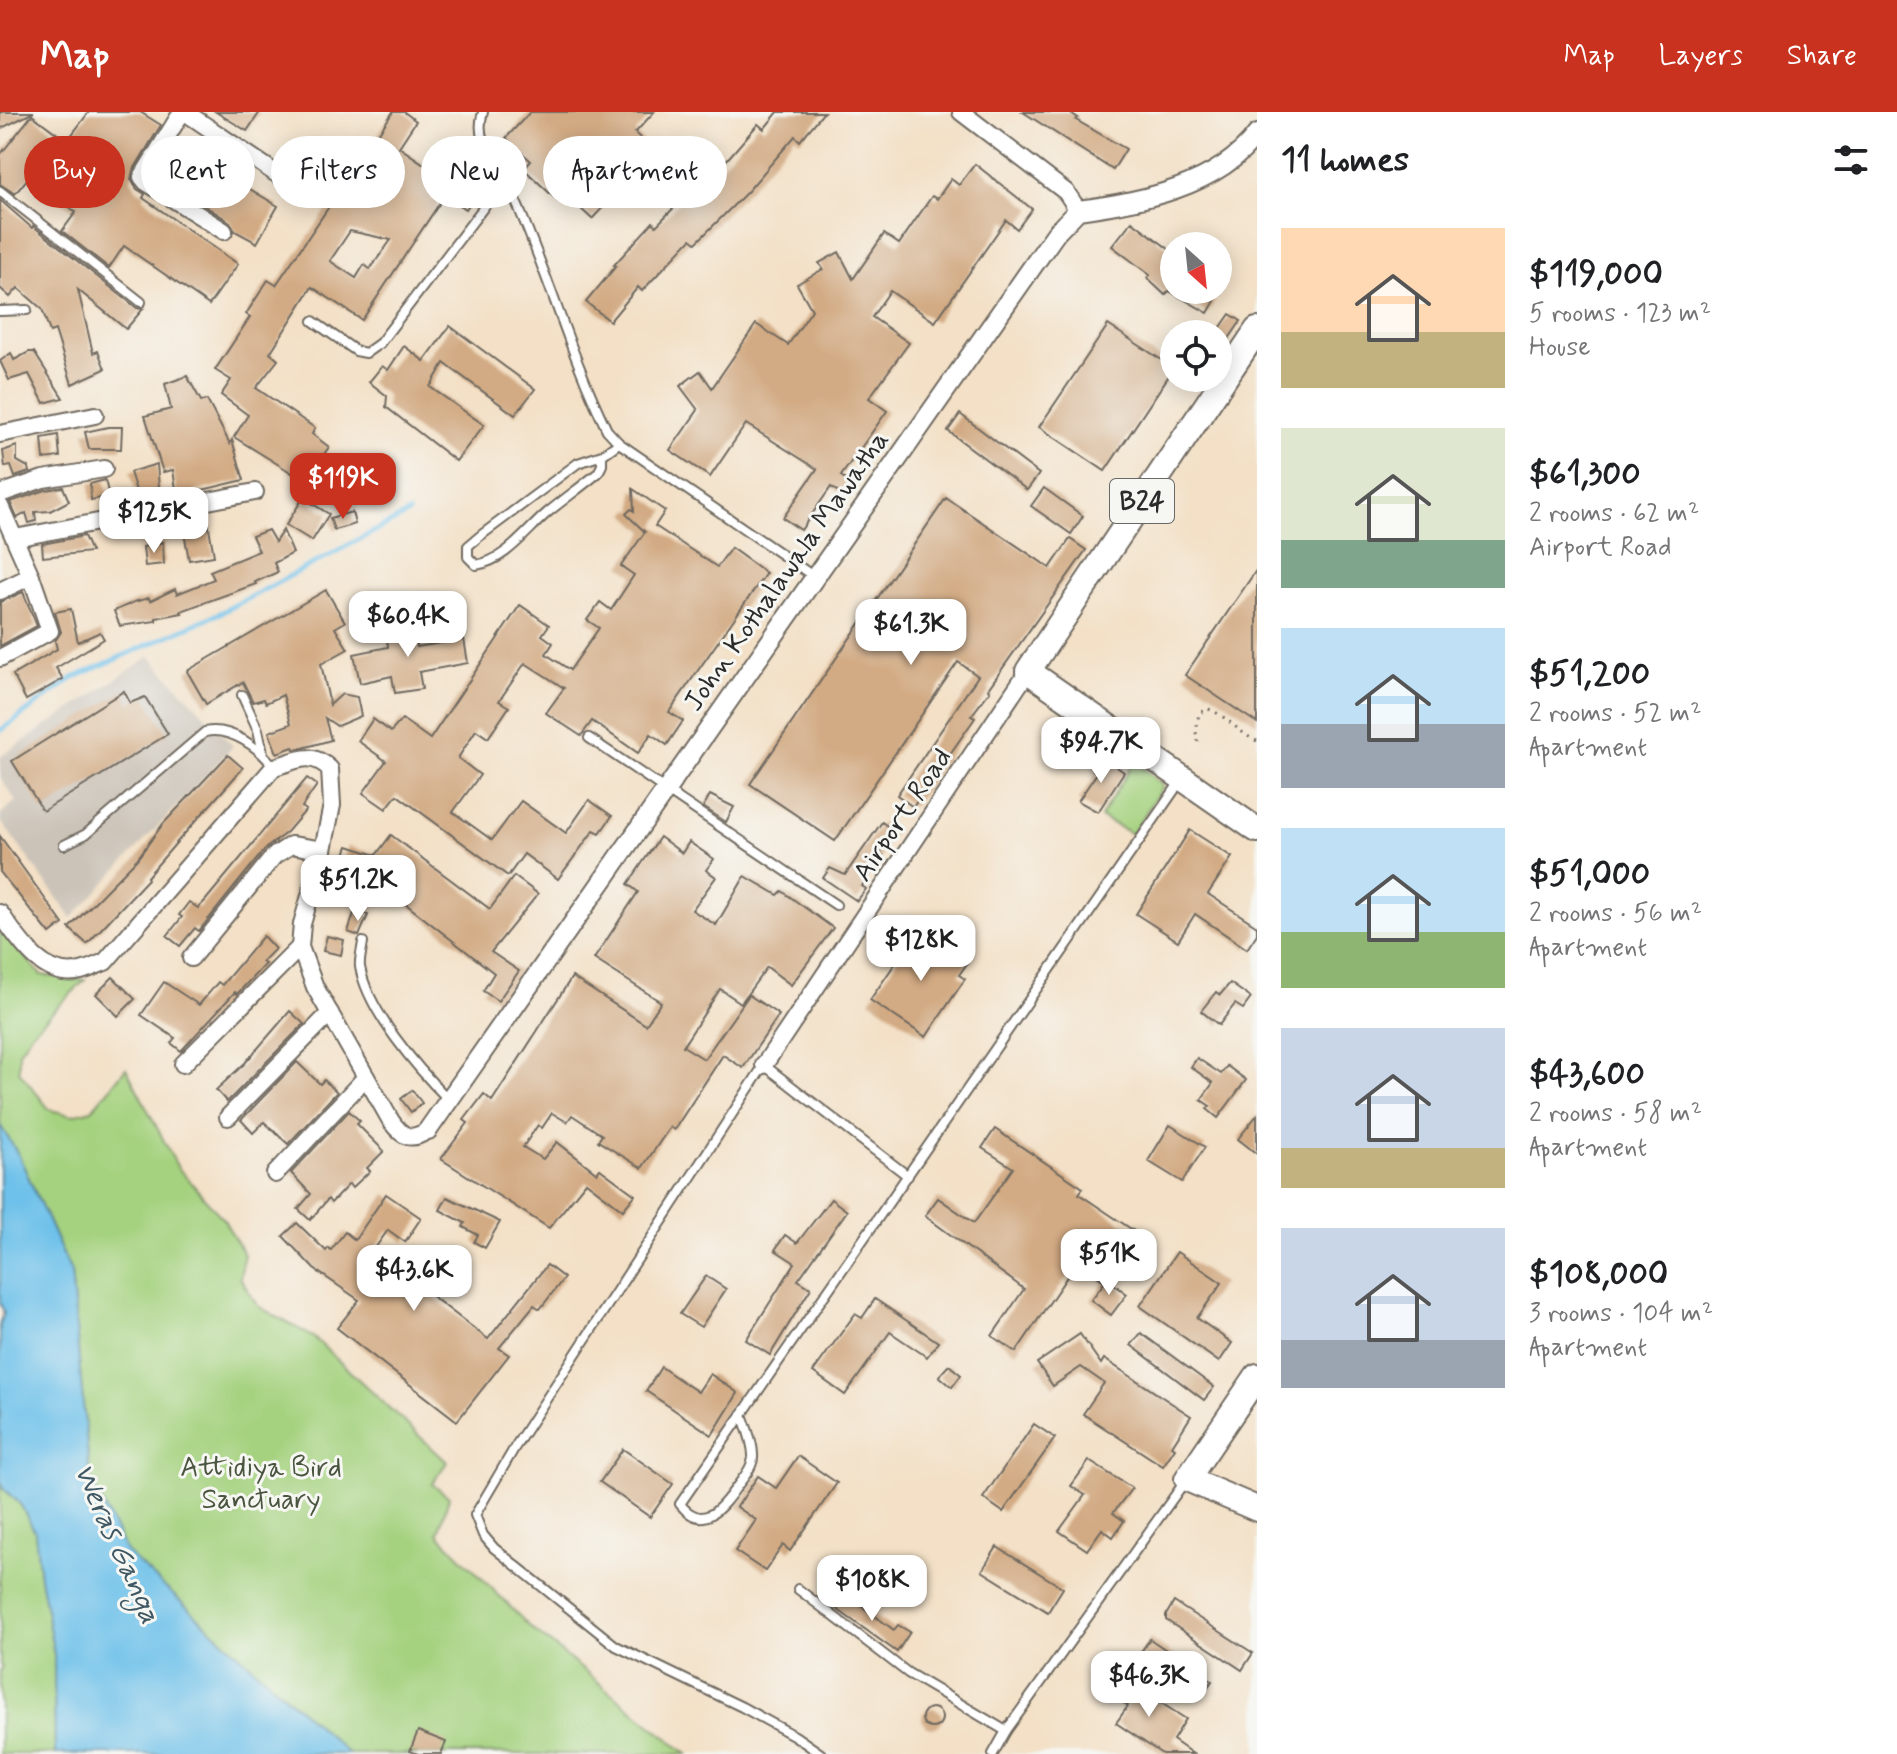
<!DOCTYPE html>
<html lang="en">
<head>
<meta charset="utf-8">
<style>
  :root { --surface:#fff; --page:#f6f6f6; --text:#202124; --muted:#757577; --accent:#c8321e }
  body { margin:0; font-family:Mynerve,sans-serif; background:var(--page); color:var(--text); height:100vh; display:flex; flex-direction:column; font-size:30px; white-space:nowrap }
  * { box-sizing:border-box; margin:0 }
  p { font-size:26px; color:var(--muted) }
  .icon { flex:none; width:44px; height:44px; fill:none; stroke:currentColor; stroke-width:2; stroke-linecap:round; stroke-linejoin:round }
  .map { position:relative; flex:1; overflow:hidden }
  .drawer { display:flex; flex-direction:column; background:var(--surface); width:640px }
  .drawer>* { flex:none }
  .top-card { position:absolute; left:24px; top:24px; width:760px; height:72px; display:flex; gap:16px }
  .needle { width:52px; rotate:153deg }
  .tools { position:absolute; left:1160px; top:120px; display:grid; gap:16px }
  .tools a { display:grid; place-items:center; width:72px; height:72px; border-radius:50%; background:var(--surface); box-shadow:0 4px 20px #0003; font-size:40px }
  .price { position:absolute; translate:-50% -68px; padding:0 18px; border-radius:16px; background:#fff; color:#222; font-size:26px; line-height:52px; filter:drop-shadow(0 2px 4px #0008) }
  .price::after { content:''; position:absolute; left:50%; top:48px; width:24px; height:18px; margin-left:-12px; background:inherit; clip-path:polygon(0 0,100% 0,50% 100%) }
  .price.active { background:var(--accent); color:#fff }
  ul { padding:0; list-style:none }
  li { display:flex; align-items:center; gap:24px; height:200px; padding:0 24px }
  li span { display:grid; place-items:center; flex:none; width:224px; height:160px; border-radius:0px; color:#555 }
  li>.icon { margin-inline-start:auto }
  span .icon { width:96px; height:96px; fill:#fffc; stroke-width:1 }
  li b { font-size:34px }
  h2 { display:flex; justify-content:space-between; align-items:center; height:96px; padding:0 24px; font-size:34px }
  .tag { padding:0 28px; border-radius:36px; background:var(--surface); box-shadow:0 4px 20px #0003; font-size:28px; line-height:72px }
  .tag.active { background:var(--accent); color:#fff }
  header { display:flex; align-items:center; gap:48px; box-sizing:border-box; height:112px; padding:0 40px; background:var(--accent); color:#fff }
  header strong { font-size:38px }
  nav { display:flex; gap:44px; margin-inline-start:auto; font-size:28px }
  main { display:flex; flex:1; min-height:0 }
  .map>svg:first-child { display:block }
  .industrial { fill:#cbc3b8 }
  .green { fill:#a5d27f; stroke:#687e55; stroke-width:2 }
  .water { fill:#6ec1ea; stroke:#4c768a; stroke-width:2 }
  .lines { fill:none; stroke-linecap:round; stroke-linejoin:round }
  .stream { stroke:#6ec1ea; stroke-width:5 }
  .building { fill:#d2aa83; fill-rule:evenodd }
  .service-casing { stroke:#716a61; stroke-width:12 }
  .minor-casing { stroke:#716a61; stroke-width:20 }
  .tertiary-casing { stroke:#716a61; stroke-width:22 }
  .primary-casing { stroke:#716a61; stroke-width:28 }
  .path { stroke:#716a61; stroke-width:3; stroke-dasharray:2 6; stroke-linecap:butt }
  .service { stroke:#fff; stroke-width:8 }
  .minor { stroke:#fff; stroke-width:16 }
  .tertiary { stroke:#fff; stroke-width:18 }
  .primary { stroke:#fff; stroke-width:24 }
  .labels { text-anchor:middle; stroke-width:6; stroke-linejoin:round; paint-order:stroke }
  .shield { fill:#f6f6f2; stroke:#686867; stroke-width:2 }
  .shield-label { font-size:26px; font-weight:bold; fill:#2b2b2b }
  .street-label { font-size:28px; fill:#2b2b2b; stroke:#f6f6f2 }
  .park-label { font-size:28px; fill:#4a5540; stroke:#f6f6f2 }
  .water-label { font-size:30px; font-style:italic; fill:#3f5864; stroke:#f6f6f2 }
</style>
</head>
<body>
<header>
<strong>Map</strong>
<nav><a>Map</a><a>Layers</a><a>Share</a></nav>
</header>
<main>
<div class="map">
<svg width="1257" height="1642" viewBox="0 0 1257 1642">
  <rect width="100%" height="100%" fill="#f6f6f2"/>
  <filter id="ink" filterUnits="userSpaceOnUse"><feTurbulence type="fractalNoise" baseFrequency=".0125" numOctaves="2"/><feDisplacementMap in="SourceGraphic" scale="16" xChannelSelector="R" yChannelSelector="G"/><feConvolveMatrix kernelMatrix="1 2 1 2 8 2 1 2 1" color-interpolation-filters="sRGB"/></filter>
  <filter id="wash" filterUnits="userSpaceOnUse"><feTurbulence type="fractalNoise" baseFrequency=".006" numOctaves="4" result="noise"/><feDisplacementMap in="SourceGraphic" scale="32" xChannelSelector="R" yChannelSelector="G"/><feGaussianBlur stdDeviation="1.8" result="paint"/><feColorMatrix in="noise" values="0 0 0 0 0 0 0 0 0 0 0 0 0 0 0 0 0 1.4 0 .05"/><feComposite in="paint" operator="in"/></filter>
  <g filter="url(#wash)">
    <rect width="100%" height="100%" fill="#f3e0c6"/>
    <path class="industrial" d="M150,544L233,634L72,806L0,708V703L16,689L0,665V645Z"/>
    <g class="green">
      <path d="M1135,649L1163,674L1132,722L1100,705Z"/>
      <path d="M0,816L41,863L85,868L32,920L19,940V959L50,998L72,1003L92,998L126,956L178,1056L224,1108L244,1143L240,1166L258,1194L313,1225L447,1350L432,1372L449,1385L438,1422L531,1516L687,1642H349L127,1441L90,1367L71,1160L18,1042L0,1013Z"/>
      <path d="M0,1368L4,1377L21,1393L35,1420L40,1465L54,1542L55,1642H0V1559L2,1555L0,1553Z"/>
    </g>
    <path class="water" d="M0,1013L18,1042L71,1160L90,1367L127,1441L349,1642H55L54,1542L40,1465L35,1420L21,1393L4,1377L0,1368V1214L4,1200L0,1191Z"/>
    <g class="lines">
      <path class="stream" d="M0,619L73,566L222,500L409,401"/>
    </g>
    <g id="blocks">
      <g class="building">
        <path d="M0,0H34L0,17Z"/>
        <path d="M89,0H140L161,13L133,59L131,67L137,77L145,82L143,86L238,152L209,193L124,134L109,156L62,119L76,100L28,66L15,82L0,72V43L32,3L67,29Z"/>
        <path d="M216,0H260L247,19Z"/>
        <path d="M393,0H404L416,9L399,35L427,54L436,40L483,72L466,97L445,83L362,208L312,175L270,241L278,248L256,276L315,316L312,322L329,335L305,369L234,325L248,303L221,283L231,268L215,258L250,205L246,202L268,168L276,173ZM350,119L391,128L370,157L364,153L356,166L330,149Z"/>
        <path d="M530,0H654L635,21L655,40L592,107L566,83L559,90L524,57L531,49L506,26Z"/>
        <path d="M778,0H824L800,29L795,24L747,80L696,131L691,127L642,179L638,175L610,209L586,190L616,154L614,153L653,110L656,114L707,62L711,66L758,12L764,17Z"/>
        <path d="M1023,0H1069L1078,6L1076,8L1126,37L1113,58Z"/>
        <path d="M175,32L278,94L257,131L235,119L230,110L156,63Z"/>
        <path d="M975,52L1032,97L1017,117L1006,108L935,210L890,179L872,205L909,231L869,286L887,299L841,364L852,372L844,384L831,375L801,418L783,406L817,357L746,312L710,365L670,338L698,298L680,274L700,259L712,276L756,212L788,233L812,198L797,172L823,157L819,151L839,140L853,167L884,122L899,132L932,84L937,87L951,67L959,73Z"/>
        <path d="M0,88L32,116L33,114L137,196L143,197L126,217L78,178L93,241L98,239L105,257L72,272L55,218L50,220L42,197L18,176L10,185L0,176Z"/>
        <path d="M1132,109L1174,141V178H1195L1215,189L1208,201L1169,179L1165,183L1147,166L1150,163L1112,134Z"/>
        <path d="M1230,202L1241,209L1226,231L1216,222Z"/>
        <path d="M1108,213L1174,256L1105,359L1039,315Z"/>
        <path d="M450,214L535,277L515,303L444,251L430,275L484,313L456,349L386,295L387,284L369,270L382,254L388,258L404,234L424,249Z"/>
        <path d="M29,240H34L63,286L44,291L29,262L9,268L0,249L11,241L14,248Z"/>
        <path d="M187,264L201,289L207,288L230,332L232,328L244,368L177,384L173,358L163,360L145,304L171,297L165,272Z"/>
        <path d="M960,302L1039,362L1027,378L948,319Z"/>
        <path d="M108,315H122L121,337H89L85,320Z"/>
        <path d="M58,323L60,345L44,347L42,326Z"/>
        <path d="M17,334V349L28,355L29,360L15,365L11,354L5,355L3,339Z"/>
        <path d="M157,352L160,387L126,394L124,386L137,382L130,360Z"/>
        <path d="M105,368L109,384L91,388L90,372Z"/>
        <path d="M63,375L69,389L50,399L35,400L36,409L29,411L26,401L17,406L10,390L46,378Z"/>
        <path d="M1044,376L1083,404L1071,422L1031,394Z"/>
        <path d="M633,377L665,399L655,414L717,455L731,436L766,461L669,600L683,609L667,633L651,622L638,641L592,609L581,624L546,601L564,576L525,551L499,589L509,595L488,626L476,618L458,646L480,663L453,700L492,728L521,689L566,721L589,688L612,704L600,721L594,718L558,767L524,742L508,764L397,683L386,697L363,681L386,649L358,629L373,607L391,620L402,607L430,627L520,493L549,513L542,523L553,531L546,542L570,558L599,516L587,508L600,490L611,498L634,463L621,454L645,420L626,402L631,397L634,399Z"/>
        <path d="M303,386L329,402L312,429L286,413Z"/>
        <path d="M946,386L1050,456L1070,427L1086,438L988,577L990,579L971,604L975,606L913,695L897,683L978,564L958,550L835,729L750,672Z"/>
        <path d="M352,400L355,412L334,418L330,406Z"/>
        <path d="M207,404L214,444L189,448L182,409Z"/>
        <path d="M268,418L275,430L283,418L293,441L274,451L278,460L255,470L256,472L181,499L182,501L156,506V509L120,514L114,499L134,490L149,486L150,489L175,477L177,482L214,467L210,459L259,439L252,424Z"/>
        <path d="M84,424L91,440L43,445L42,432Z"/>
        <path d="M163,430L164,452L145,454L143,435Z"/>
        <path d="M1257,457V611L1185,563Z"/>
        <path d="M326,478L345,510L335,516L348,537L321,552L330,593L342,582L357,585L361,604L337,614L325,606L331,628L303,636L294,637L293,635L277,641L269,620L291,612L283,583L266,591L264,587L253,590L243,570L206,592L187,559Z"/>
        <path d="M23,480L37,514L0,534V490Z"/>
        <path d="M71,497L78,530L100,520L104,527L56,556L63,567L26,588L13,563L57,537L55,529L61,520L55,500Z"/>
        <path d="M415,514L417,535L464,527L468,551L419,560L422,577L395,581L392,564L360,571L354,542L388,535L386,517Z"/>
        <path d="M124,579L130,591L145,585L168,622L43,699L12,649Z"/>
        <path d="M228,643L243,656L177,730L147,765L148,767L87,832L69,816L137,747L163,712Z"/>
        <path d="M1102,645L1124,660L1098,700L1078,689L1097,661L1093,658Z"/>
        <path d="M307,666L317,673L302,695L306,698L287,720L265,737L199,819L195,816L180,834L167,824L182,805L179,803L189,790L198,796L205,789Z"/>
        <path d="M710,683L734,695L726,710L703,695Z"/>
        <path d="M882,710L895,720L880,741L883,743L862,774L866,777L857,789L823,766L830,756L845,763Z"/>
        <path d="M1190,718L1232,745L1208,782L1257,814V822L1247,837L1195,802L1178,829L1136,802Z"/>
        <path d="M391,723L490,797L514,764L538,782L491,840L519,859L498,889L483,879L494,861L362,758L342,751L348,734L376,743Z"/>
        <path d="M0,724L63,812L50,822L0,760Z"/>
        <path d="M660,725L682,741L689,730L714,747L706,758L716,765L692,798L716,813L745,764L778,783L782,779L833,816L791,873L767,855L741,891L720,877L683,934L704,947L749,883L779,903L743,956L723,943L674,1018L670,1015L642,1056L598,1029L602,1023L572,1003L567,1010L552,1001L542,1016L538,1013L523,1035L543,1047L557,1030L597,1061L600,1057L635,1083L623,1098L586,1070L549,1116L441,1047L468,1011L464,1008L484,982L492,989L572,865L646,913L661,890L594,847L638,780L628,772Z"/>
        <path d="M355,798L368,803L359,824L348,820Z"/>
        <path d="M919,817L968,850L959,863L965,867L926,925L870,888Z"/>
        <path d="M263,824L275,837L262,850L265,852L237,882L235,880L181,939L171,931L175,926L141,903L164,870L199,893L218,870L222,873Z"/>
        <path d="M327,824L344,828L341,843L323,839Z"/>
        <path d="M113,865L135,887L118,904L96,882Z"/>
        <path d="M1230,871L1251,886L1243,897L1235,892L1219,913L1201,899L1216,880L1220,883Z"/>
        <path d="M290,899L304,912L227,990L216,978L245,951Z"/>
        <path d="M1197,946L1221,962L1227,954L1246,968L1218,1006L1207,997L1210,994L1201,988L1213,971L1191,955Z"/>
        <path d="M297,950L320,972L324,968L337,980L288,1032L264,1010L253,1021L241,1008Z"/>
        <path d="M412,978L422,991L411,1000L401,987Z"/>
        <path d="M349,999L360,1009L357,1012L384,1039L367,1056L370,1059L352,1076L349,1072L331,1091L328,1087L310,1108L298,1097L311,1082L291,1061Z"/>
        <path d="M1257,1003V1042L1238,1027Z"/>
        <path d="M1170,1013L1205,1035L1182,1070L1148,1049Z"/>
        <path d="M995,1017L1083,1076L1079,1082L1152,1131L1137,1153L1121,1142L1103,1168L1077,1150L1016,1240L992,1224L1024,1177L925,1104L938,1086L974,1111L1013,1056L982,1036Z"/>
        <path d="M386,1082L421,1106L405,1130L388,1118L373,1139L488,1227L547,1153L564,1166L540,1197L534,1193L499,1236L509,1243L457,1309L337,1216L359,1188L314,1157L283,1124L297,1111L326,1139L328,1136L331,1138L345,1120L355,1128Z"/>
        <path d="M447,1085L500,1110L485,1136L474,1130L478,1123L463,1115L465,1111L440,1098Z"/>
        <path d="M831,1087L847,1099L798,1168L811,1176L770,1243L746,1228L795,1151L775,1138L785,1123L797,1131Z"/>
        <path d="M1177,1140L1222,1171L1197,1206L1232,1231L1219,1250L1140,1194Z"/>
        <path d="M706,1164L726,1177L701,1215L680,1202Z"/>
        <path d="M1107,1167L1127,1182L1111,1203L1091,1188Z"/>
        <path d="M875,1187L938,1230L927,1245L890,1220L845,1283L813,1260L855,1202L862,1206Z"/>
        <path d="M1141,1221L1214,1275L1204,1288L1131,1233Z"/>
        <path d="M1080,1222L1101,1252L1104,1247L1191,1304L1172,1334L1175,1336L1163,1354L1083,1302L1104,1271L1081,1255L1053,1274L1037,1251Z"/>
        <path d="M949,1253L961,1263L952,1275L939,1264Z"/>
        <path d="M661,1255L698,1280L710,1262L738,1281L712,1323L646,1279Z"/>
        <path d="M1034,1312L1055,1326L1003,1400L983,1386Z"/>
        <path d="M623,1337L673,1372L650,1405L600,1370Z"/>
        <path d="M798,1344L837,1371L790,1439L783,1433L765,1459L735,1439L756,1408L737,1395L758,1364L776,1376Z"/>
        <path d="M1089,1349L1132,1376L1113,1401L1124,1409L1113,1425L1102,1417L1087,1438L1059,1419L1085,1383L1071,1374Z"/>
        <path d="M997,1435L1063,1476L1048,1500L982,1459Z"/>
        <path d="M844,1481L894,1518L898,1513L910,1520L897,1540L834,1495Z"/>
        <path d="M1174,1490L1253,1541L1242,1558L1166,1508V1503Z"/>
        <path d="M1150,1527L1212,1569L1200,1586L1138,1544Z"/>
        <path d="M1122,1566L1186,1607L1173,1628L1193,1642H1162L1116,1611L1128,1594L1111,1583Z"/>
        <circle cx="932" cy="1606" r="10"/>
        <path d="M418,1619L446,1630L441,1642H418L410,1639Z"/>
      </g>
    </g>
  </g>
  <g filter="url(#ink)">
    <use href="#blocks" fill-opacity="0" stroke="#716a61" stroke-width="2"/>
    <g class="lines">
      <defs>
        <g id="service">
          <path d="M483,0C473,31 496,46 508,72C546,152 568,239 607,318L619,331L813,464"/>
          <path d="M0,79L141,190"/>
          <path d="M0,199L27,198"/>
          <path d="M313,209L356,239L366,241L380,231L506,66"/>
          <path d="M602,343V353L598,361C581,375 564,387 547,401C526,419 505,449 476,453L468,445V434L480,424L578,351L602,343L619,331"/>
          <path d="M242,583L258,618L263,641"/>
          <path d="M589,626L836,793"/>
          <path d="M64,733L86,722L205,620C230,614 260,636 274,655"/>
          <path d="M363,830C362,838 359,848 360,855C368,899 417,956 448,987"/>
          <path d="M742,1302C746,1315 754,1332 753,1346C752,1356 744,1365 738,1373C723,1394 704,1422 680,1392L1182,667"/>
          <path d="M798,1477L908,1561L1006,1619"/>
          <path d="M821,1642L795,1624L742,1595L616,1534L494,1436L483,1423L475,1403L515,1335L764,953L908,1064"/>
          <path d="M993,1642L1006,1619L1186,1368"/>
        </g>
        <g id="minor">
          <path d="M182,0L142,65L146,70L224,119"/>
          <path d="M185,0L296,75"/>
          <path d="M961,0L1066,80L1078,98"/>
          <path d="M0,322L95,303"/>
          <path d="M0,382L43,367L104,357"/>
          <path d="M0,394L31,464L50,519L0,546"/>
          <path d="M15,426L255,380"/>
          <path d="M0,479L31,464"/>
          <path d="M0,801C18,827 44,869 81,859C89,857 97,853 105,850L274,655C297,649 310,638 330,657L332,693L323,738L302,812L300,835L315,875L391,1009C402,1025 411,1030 428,1018"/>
          <path d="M191,846L274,744L291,733L323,738"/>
          <path d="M183,952L300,835"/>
          <path d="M764,953L1028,559"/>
          <path d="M228,1005L330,901"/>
          <path d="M275,1062L366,965"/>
        </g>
        <path id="tertiary" d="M428,1018L1056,121L1078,98C1139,90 1218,75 1257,22"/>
        <g id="primary">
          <path d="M1257,218L1028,559L1257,718"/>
          <path d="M1257,1264L1187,1367L1257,1397"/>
        </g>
      </defs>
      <use href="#service" class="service-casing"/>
      <use href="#minor" class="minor-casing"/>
      <use href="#tertiary" class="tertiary-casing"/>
      <use href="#primary" class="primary-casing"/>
      <path class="path" d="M1198,630L1196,620L1199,601L1208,597C1228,604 1238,621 1257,629"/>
      <use href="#service" class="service"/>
      <use href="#minor" class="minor"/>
      <use href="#tertiary" class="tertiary"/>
      <use href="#primary" class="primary"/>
    </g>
  </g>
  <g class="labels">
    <rect class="shield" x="1110" y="367" width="64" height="44" rx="6"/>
    <g class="shield-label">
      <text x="1142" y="398">B24</text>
    </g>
    <g class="street-label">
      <text transform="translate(785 458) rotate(-55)" y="10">John Kothalawala Mawatha</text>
      <text transform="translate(901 702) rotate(-56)" y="10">Airport Road</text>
    </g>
    <g class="park-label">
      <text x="261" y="1364">Attidiya Bird<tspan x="261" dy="32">Sanctuary</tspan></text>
    </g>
    <g class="water-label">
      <text transform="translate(118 1431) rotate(66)" y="10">Weras Ganga</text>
    </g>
  </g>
</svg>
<div class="tools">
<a><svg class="needle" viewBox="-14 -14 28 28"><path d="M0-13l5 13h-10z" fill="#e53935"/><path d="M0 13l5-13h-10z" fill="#757577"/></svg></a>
<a><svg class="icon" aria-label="locate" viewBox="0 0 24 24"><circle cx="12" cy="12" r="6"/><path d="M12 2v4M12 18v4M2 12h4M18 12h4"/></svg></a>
</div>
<b class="price active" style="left:343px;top:409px">$119K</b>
<b class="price" style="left:154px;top:443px">$125K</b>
<b class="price" style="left:408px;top:547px">$60.4K</b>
<b class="price" style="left:911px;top:555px">$61.3K</b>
<b class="price" style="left:1101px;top:673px">$94.7K</b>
<b class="price" style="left:358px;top:811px">$51.2K</b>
<b class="price" style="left:921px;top:871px">$128K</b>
<b class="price" style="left:1109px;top:1185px">$51K</b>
<b class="price" style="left:414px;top:1201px">$43.6K</b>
<b class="price" style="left:872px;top:1511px">$108K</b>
<b class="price" style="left:1149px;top:1607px">$46.3K</b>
<div class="top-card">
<a class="tag active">Buy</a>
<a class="tag">Rent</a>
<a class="tag">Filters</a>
<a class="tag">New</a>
<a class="tag">Apartment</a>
</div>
</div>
<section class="drawer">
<h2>11 homes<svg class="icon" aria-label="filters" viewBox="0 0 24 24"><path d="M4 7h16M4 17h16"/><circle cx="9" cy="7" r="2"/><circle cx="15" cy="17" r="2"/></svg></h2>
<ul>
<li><span style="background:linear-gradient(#ffd9b3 65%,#c2b280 0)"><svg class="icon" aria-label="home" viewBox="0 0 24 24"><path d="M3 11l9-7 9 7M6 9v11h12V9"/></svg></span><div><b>$119,000</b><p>5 rooms · 123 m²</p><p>House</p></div></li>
<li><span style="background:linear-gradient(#dfe7d0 70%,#7fa58c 0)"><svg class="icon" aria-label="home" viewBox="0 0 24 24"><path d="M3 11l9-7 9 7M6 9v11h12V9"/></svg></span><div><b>$61,300</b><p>2 rooms · 62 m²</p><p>Airport Road</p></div></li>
<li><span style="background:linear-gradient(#bfe0f5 60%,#9aa5b1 0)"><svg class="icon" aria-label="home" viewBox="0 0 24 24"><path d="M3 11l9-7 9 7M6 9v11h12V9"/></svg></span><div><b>$51,200</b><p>2 rooms · 52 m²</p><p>Apartment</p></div></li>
<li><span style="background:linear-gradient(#bfe0f5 65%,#8fb573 0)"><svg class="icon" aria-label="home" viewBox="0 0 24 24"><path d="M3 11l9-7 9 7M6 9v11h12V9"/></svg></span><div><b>$51,000</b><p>2 rooms · 56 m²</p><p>Apartment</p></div></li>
<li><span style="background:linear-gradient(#c9d6e8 75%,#c2b280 0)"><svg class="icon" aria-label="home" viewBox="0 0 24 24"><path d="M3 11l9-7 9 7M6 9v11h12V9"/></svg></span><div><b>$43,600</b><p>2 rooms · 58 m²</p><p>Apartment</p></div></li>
<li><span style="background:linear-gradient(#c9d6e8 70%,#9aa5b1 0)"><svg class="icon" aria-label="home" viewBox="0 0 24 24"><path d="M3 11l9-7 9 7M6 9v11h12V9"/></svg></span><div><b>$108,000</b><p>3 rooms · 104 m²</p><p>Apartment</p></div></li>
</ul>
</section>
</main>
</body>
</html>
